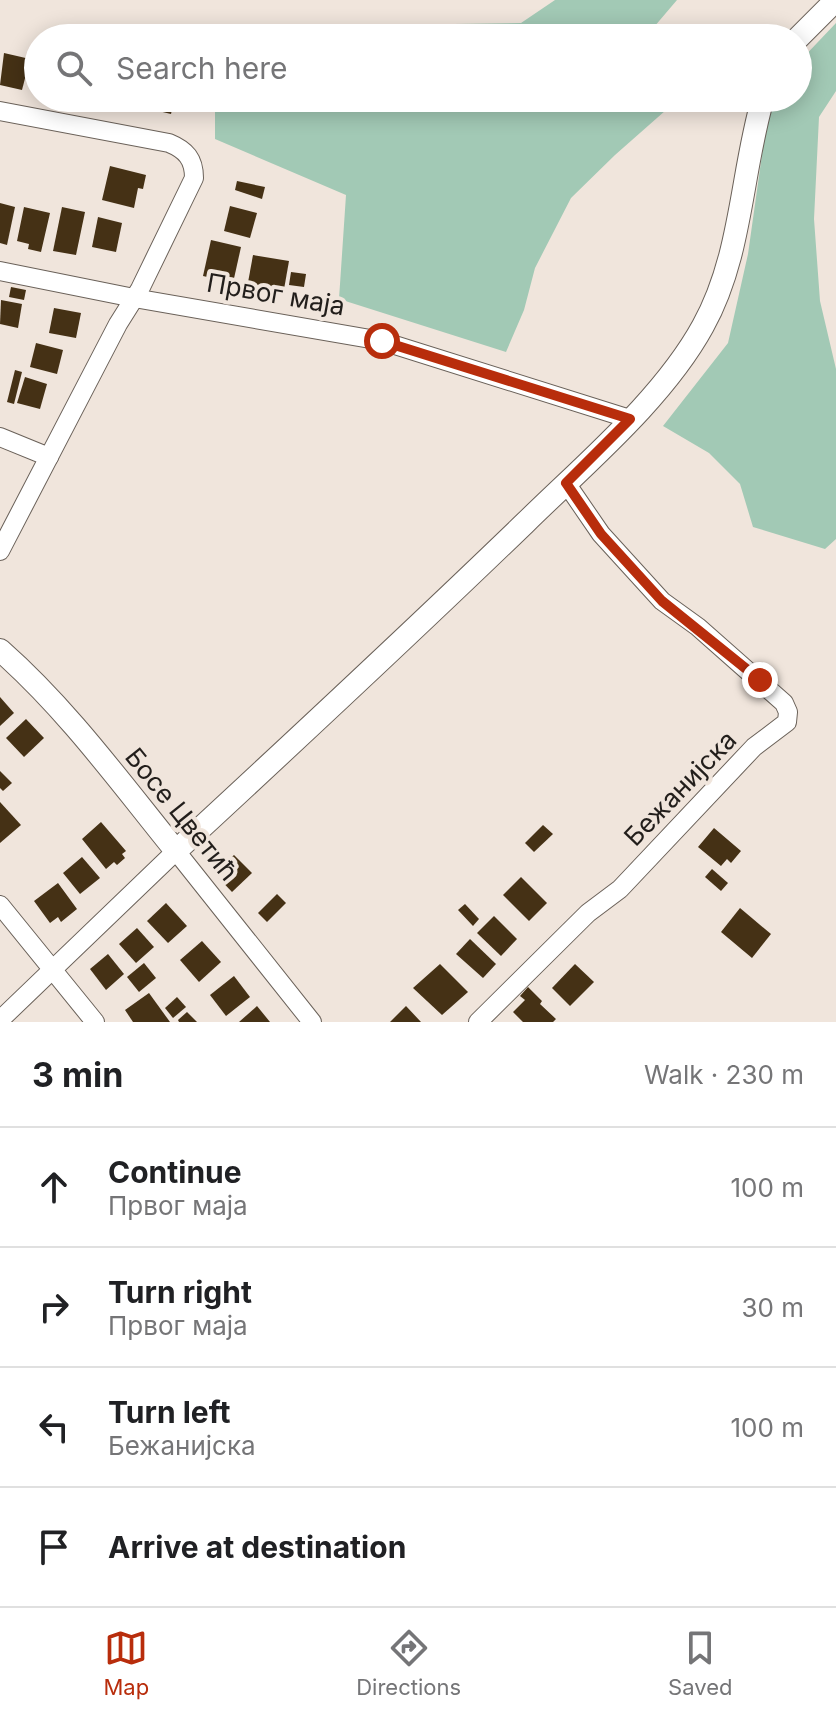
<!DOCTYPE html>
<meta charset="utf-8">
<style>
:root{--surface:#fff;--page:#f6f6f6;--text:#202124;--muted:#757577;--line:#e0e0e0;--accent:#b82d0c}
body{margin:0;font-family:Inter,sans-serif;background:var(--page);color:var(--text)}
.stop{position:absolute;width:24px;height:24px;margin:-18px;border:6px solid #b82d0c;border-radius:50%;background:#fff}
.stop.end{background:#b82d0c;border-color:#fff;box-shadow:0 2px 8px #0008}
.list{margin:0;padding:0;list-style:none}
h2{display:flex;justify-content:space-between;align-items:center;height:104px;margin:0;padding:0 32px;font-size:34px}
h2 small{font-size:26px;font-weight:400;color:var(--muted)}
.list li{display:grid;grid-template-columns:52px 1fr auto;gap:24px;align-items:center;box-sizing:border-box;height:120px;padding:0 32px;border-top:2px solid var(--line)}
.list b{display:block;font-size:30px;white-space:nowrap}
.list p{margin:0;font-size:26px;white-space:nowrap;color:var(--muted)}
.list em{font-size:26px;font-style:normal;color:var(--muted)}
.icon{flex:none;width:44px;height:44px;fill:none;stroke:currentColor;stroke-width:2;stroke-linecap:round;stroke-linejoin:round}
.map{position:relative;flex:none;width:836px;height:1022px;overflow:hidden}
.search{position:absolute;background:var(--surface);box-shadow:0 4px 20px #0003;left:24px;right:24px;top:24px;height:88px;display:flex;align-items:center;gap:20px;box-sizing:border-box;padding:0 28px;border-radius:44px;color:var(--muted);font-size:30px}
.sheet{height:584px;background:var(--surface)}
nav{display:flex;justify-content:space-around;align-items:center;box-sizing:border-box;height:112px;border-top:2px solid var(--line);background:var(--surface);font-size:22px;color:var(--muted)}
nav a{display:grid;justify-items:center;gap:4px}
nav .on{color:var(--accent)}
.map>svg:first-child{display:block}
.green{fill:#a2c9b5}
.building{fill:#453115}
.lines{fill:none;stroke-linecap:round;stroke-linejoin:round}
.minor-casing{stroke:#6a6159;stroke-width:20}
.tertiary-casing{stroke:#6a6159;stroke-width:24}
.minor{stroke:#fff;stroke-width:18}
.tertiary{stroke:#fff;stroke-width:22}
.route{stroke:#b82d0c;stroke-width:10}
.labels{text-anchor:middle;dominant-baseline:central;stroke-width:8;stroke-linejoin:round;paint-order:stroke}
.street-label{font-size:26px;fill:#221e1b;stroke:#f0e5dc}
</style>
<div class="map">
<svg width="836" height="1022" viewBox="0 0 836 1022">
<rect width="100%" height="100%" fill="#f0e5dc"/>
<!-- green -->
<g class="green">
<path d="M 555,0 L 677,0 L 654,27 L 660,38 L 337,38 L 454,24 L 521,23 Z"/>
<path d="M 836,23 L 836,91 L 819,117 L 814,219 L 820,301 L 836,369 L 836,539 L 825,549 L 753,527 L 740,484 L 709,453 L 663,426 L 728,343 L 748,254 L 768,112 L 775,98 L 798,98 L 798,63 Z"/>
<path d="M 215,98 L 676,98 L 674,103 L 615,155 L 571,198 L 535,268 L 524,310 L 506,352 L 339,299 L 346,195 L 215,139 Z"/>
</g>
<!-- building -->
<g class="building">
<path d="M 4,53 L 30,59 L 22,90 L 0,85 Z"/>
<path d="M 72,98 L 101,98 L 98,111 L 70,105 Z"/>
<path d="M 111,98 L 135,98 L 132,109 L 109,104 Z"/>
<path d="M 152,98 L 180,98 L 179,102 L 174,101 L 171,114 L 150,109 Z"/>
<path d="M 110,166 L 146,175 L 143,189 L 138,188 L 134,208 L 102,200 Z"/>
<path d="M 237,181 L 265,187 L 262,199 L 235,190 Z"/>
<path d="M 0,203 L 15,207 L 7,245 L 0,243 Z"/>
<path d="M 230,206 L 257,213 L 250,238 L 224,231 Z"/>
<path d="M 24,207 L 50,213 L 41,252 L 28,249 L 29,244 L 17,241 Z"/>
<path d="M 62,207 L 85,212 L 76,255 L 53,251 Z"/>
<path d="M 98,217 L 122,223 L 116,252 L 92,247 Z"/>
<path d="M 211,240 L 241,247 L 233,283 L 203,276 Z"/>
<path d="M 253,255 L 289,261 L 283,295 L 247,288 Z"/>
<path d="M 291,272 L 306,274 L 304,287 L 289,285 Z"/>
<path d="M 11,287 L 26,290 L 24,300 L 9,297 Z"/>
<path d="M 1,300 L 22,304 L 18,328 L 0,324 Z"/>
<path d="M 54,308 L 81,313 L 76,338 L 49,333 Z"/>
<path d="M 36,343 L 63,350 L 57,374 L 30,367 Z"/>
<path d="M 15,370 L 22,372 L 14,404 L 7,402 Z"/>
<path d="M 25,377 L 47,384 L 40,409 L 17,403 Z"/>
<path d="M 0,697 L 14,713 L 0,726 Z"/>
<path d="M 26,719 L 44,738 L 24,757 L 6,738 Z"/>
<path d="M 0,771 L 12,783 L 3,791 L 0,788 Z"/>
<path d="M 0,802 L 21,825 L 0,843 Z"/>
<path d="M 101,822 L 126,851 L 122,854 L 125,858 L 117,865 L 114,862 L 106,869 L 82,839 Z"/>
<path d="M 543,825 L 553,834 L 534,852 L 525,843 Z"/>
<path d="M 714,828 L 741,851 L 731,863 L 727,859 L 721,866 L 698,847 Z"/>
<path d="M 234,855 L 252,873 L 232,892 L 214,873 Z"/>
<path d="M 82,857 L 100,878 L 80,894 L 63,873 Z"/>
<path d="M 712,869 L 728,883 L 721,891 L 705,877 Z"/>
<path d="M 521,877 L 547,903 L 529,921 L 503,895 Z"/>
<path d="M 58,883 L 77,909 L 61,922 L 58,917 L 50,923 L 34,901 Z"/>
<path d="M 277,894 L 286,903 L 267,922 L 258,913 Z"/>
<path d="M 166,903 L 187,926 L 168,943 L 147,921 Z"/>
<path d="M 465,904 L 479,919 L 473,926 L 458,910 Z"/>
<path d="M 740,908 L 771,934 L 752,958 L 721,932 Z"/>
<path d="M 494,916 L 517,939 L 501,956 L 477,933 Z"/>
<path d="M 137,928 L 154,947 L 136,963 L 119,944 Z"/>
<path d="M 470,939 L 496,964 L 483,978 L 456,954 Z"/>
<path d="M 202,941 L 221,962 L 199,982 L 180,960 Z"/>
<path d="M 108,954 L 124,974 L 106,990 L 90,969 Z"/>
<path d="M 144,963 L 156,978 L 139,992 L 127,977 Z"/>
<path d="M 440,964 L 468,992 L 442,1015 L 413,988 Z"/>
<path d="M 575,964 L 594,982 L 570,1006 L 552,988 Z"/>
<path d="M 234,976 L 250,997 L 226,1016 L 210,995 Z"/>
<path d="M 528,987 L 542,1001 L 540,1004 L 556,1019 L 553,1022 L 523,1022 L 513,1012 L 525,1000 L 520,996 Z"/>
<path d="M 149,993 L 170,1022 L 133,1022 L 125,1010 Z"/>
<path d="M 177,997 L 186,1007 L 173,1018 L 165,1008 Z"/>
<path d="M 257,1006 L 270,1022 L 239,1022 Z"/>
<path d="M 406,1006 L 421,1022 L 390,1022 Z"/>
<path d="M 187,1012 L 197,1022 L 179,1022 L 178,1020 Z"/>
</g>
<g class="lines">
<defs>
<g id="minor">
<path d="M 0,111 L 169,143 C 186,150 194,159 194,178 L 140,289 L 118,324 L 0,551"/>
<path d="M 0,271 L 134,298 L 382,341 L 630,419"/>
<path d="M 0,437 L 49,457"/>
<path d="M 0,905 L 95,1022"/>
<path d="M 0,1020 L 176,851 L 312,1022"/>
<path d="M 478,1022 L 588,913 L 620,889 L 754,747 L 787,722 L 788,712 L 784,703 L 698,627 L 662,601 L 601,534 L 566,483"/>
</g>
<g id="tertiary">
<path d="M 798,38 L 836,0"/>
<path d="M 0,650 C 67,709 120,782 176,851 C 294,742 410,634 525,523 C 585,464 663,399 703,326 C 742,256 741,173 763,98"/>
</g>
</defs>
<!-- minor casing -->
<use href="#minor" class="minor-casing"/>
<!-- tertiary casing -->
<use href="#tertiary" class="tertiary-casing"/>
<!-- minor -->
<use href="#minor" class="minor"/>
<!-- tertiary -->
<use href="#tertiary" class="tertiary"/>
</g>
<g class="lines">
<!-- route -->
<path class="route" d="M 382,341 L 630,419 L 566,483 L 601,534 L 662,601 L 760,680"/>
</g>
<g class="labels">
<!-- street labels -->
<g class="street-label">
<text transform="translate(276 294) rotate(10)">Првог маја</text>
<text transform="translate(680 788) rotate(-46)">Бежанијска</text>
<text transform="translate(182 814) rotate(51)">Босе Цветић</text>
</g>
</g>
</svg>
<div class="stop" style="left:382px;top:341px"></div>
<div class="stop end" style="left:760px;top:680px"></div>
<div class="search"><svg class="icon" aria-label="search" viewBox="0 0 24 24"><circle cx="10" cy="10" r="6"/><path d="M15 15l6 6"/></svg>Search here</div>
</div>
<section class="sheet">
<h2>3 min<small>Walk · 230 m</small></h2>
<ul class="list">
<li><svg class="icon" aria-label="ahead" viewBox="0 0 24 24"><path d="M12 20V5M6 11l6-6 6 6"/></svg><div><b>Continue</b><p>Првог маја</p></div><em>100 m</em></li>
<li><svg class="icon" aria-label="right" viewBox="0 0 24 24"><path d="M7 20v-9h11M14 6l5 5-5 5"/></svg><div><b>Turn right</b><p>Првог маја</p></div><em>30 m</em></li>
<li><svg class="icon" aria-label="left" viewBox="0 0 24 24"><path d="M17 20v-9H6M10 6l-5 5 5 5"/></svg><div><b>Turn left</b><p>Бежанијска</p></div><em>100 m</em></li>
<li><svg class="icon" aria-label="arrive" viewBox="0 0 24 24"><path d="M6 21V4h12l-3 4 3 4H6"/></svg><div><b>Arrive at destination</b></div></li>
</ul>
</section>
<nav>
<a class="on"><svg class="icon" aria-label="map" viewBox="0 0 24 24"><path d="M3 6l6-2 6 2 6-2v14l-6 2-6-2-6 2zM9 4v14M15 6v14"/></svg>Map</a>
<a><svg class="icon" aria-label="directions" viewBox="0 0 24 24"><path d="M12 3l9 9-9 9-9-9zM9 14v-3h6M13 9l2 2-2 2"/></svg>Directions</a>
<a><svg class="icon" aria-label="saved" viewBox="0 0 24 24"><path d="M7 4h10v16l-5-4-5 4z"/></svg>Saved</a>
</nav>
